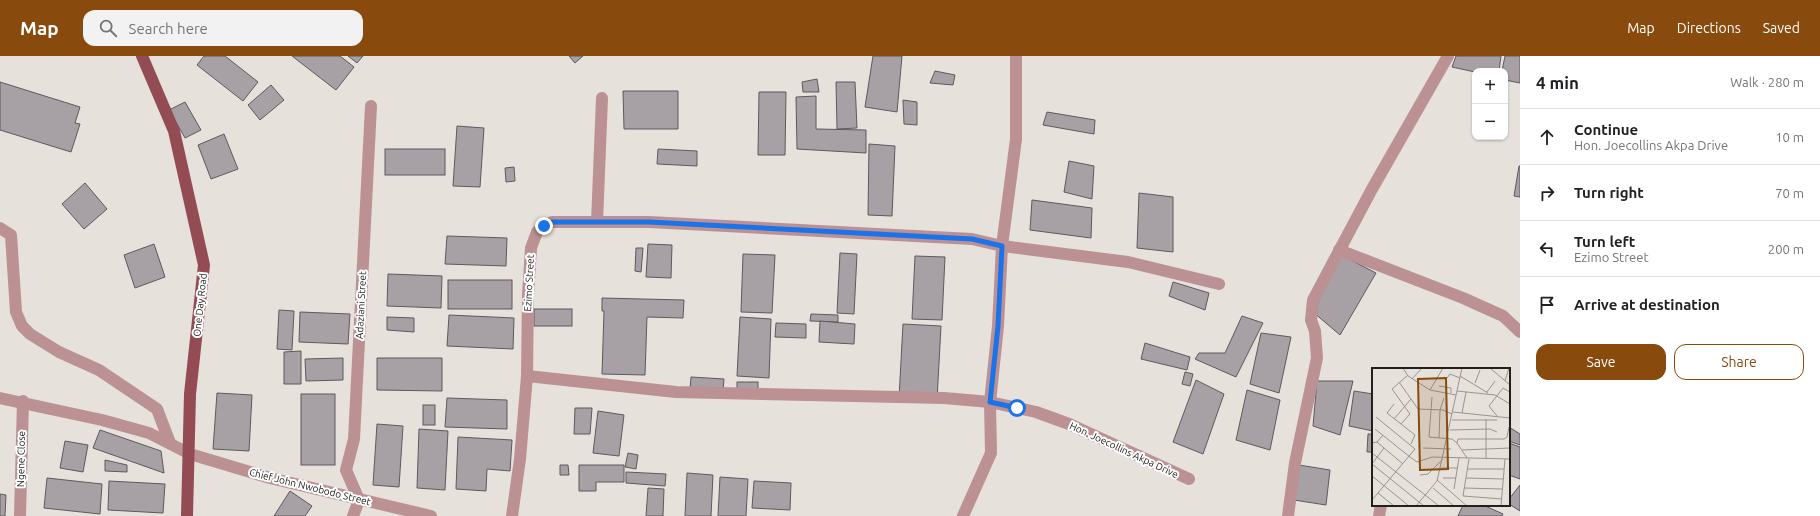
<!DOCTYPE html>
<meta charset="utf-8">
<style>
:root{--surface:#fff;--page:#f2f2f2;--text:#202124;--muted:#757577;--line:#e0e0e0;--accent:#894a0d}
body{margin:0;font-family:Ubuntu,sans-serif;background:var(--page);color:var(--text)}
.controls{position:absolute;right:12px;top:12px;display:grid;overflow:hidden;border-radius:8px;box-shadow:0 1px 3px #0004}
.controls button{width:36px;height:36px;display:grid;place-items:center;padding:0;border:0;border-bottom:1px solid var(--line);background:var(--surface);color:var(--text);font:20px sans-serif}
.stop{position:absolute;width:12px;height:12px;margin:-9px;border:3px solid #1a73e8;border-radius:50%;background:#fff}
.stop.end{background:#1a73e8;border-color:#fff;box-shadow:0 1px 4px #0008}
.list{margin:0;padding:0;list-style:none}
h2{display:flex;justify-content:space-between;align-items:center;height:52px;margin:0;padding:0 16px;font-size:17px}
h2 small{font-size:13px;font-weight:400;color:var(--muted)}
.list li{display:grid;grid-template-columns:26px 1fr auto;gap:12px;align-items:center;box-sizing:border-box;height:56px;padding:0 16px;border-top:1px solid var(--line)}
.list b{display:block;font-size:15px;white-space:nowrap}
.list p{margin:0;font-size:13px;white-space:nowrap;color:var(--muted)}
.list em{font-size:13px;font-style:normal;color:var(--muted)}
.actions{display:flex;gap:8px;padding:12px 16px}
.actions a{flex:1;padding:9px 0;border:1px solid var(--accent);border-radius:12px;text-align:center;font-size:14px;color:var(--accent)}
.actions .main{background:var(--accent);color:#fff}
.icon{flex:none;width:22px;height:22px;fill:none;stroke:currentColor;stroke-width:2;stroke-linecap:round;stroke-linejoin:round}
.map{position:relative;flex:none;width:1520px;height:460px;overflow:hidden}
header{display:flex;align-items:center;gap:24px;box-sizing:border-box;height:56px;padding:0 20px;background:var(--accent);color:#fff}
header strong{font-size:19px}
nav{display:flex;gap:22px;margin-inline-start:auto;font-size:14px}
.search{width:280px;height:36px;background:var(--page);display:flex;align-items:center;gap:10px;box-sizing:border-box;padding:0 14px;border-radius:12px;color:var(--muted);font-size:15px}
main{display:flex}
aside{flex:1;background:var(--surface)}
.map>svg:first-child{display:block}
.building{fill:#a7a1a6;stroke:#5e595d}
.lines{fill:none;stroke-linecap:round;stroke-linejoin:round}
.minor{stroke:#bb9194;stroke-width:12}
.major{stroke:#934b54;stroke-width:12}
.route{stroke:#1a73e8;stroke-width:5}
.labels{text-anchor:middle;dominant-baseline:central;stroke-width:4;stroke-linejoin:round;paint-order:stroke}
.street-label{font-size:10px;fill:#22201d;stroke:#fff}
.inset-road{fill:none;stroke:#98948f;stroke-width:1}
.view{fill:#894a0d;fill-opacity:0.15;stroke:#894a0d;stroke-width:2}
.inset-edge{fill:none;stroke:#22201d;stroke-width:2}
</style>
<header>
<strong>Map</strong>
<div class="search"><svg class="icon" aria-label="search" viewBox="0 0 24 24"><circle cx="10" cy="10" r="6"/><path d="M15 15l6 6"/></svg>Search here</div>
<nav><a>Map</a><a>Directions</a><a>Saved</a></nav>
</header>
<main>
<div class="map">
<svg width="1520" height="460" viewBox="0 0 1520 460">
<rect width="100%" height="100%" fill="#e6e1db"/>
<!-- building -->
<g class="building">
<path d="M 204,0 L 225,0 L 258,26 L 243,45 L 197,9 Z"/>
<path d="M 292,0 L 340,0 L 354,11 L 336,34 Z"/>
<path d="M 348,0 L 363,0 L 357,7 Z"/>
<path d="M 569,0 L 583,0 L 575,7 Z"/>
<path d="M 873,0 L 902,0 L 897,56 L 865,51 Z"/>
<path d="M 1456,0 L 1501,0 L 1499,15 L 1475,16 L 1452,11 Z"/>
<path d="M 1505,0 L 1520,0 L 1520,27 L 1505,24 L 1505,15 L 1502,15 Z"/>
<path d="M 935,15 L 955,19 L 953,29 L 930,27 Z"/>
<path d="M 817,23 L 819,36 L 803,36 L 802,26 Z"/>
<path d="M 0,26 L 80,51 L 75,67 L 80,68 L 71,96 L 0,74 Z"/>
<path d="M 836,26 L 855,26 L 857,72 L 837,73 Z"/>
<path d="M 271,29 L 284,44 L 260,64 L 248,49 Z"/>
<path d="M 623,35 L 678,35 L 678,73 L 624,73 Z"/>
<path d="M 759,36 L 786,36 L 785,99 L 758,99 Z"/>
<path d="M 816,40 L 816,73 L 866,74 L 866,97 L 797,93 L 796,41 Z"/>
<path d="M 903,44 L 917,46 L 917,69 L 904,68 Z"/>
<path d="M 185,46 L 201,74 L 185,82 L 169,54 Z"/>
<path d="M 1047,56 L 1095,64 L 1094,78 L 1043,69 Z"/>
<path d="M 457,70 L 484,72 L 480,131 L 453,130 Z"/>
<path d="M 224,78 L 238,113 L 211,123 L 198,89 Z"/>
<path d="M 869,88 L 895,90 L 892,160 L 868,159 Z"/>
<rect x="385" y="93" width="60" height="26"/>
<path d="M 658,93 L 697,95 L 697,110 L 657,108 Z"/>
<path d="M 1069,105 L 1094,110 L 1092,143 L 1064,136 Z"/>
<path d="M 1519,110 L 1520,110 L 1520,141 L 1514,140 Z"/>
<path d="M 514,111 L 515,125 L 506,126 L 505,112 Z"/>
<path d="M 85,127 L 107,153 L 84,173 L 62,148 Z"/>
<path d="M 1139,137 L 1173,141 L 1173,196 L 1137,192 Z"/>
<path d="M 1032,144 L 1092,152 L 1091,182 L 1030,174 Z"/>
<path d="M 447,180 L 507,182 L 506,210 L 445,208 Z"/>
<path d="M 154,188 L 165,221 L 135,232 L 124,199 Z"/>
<path d="M 648,188 L 672,189 L 671,222 L 646,221 Z"/>
<path d="M 636,192 L 643,192 L 641,216 L 635,215 Z"/>
<path d="M 840,197 L 857,198 L 854,258 L 837,257 Z"/>
<path d="M 743,198 L 775,199 L 772,257 L 741,256 Z"/>
<path d="M 1341,199 L 1376,217 L 1340,279 L 1313,256 Z"/>
<path d="M 915,200 L 945,201 L 942,264 L 912,263 Z"/>
<path d="M 388,218 L 442,220 L 441,252 L 387,250 Z"/>
<rect x="448" y="224" width="64" height="29"/>
<path d="M 1173,226 L 1209,237 L 1205,254 L 1169,240 Z"/>
<path d="M 602,242 L 684,244 L 683,262 L 647,261 L 645,319 L 602,318 L 604,255 L 602,255 Z"/>
<rect x="534" y="253" width="38" height="17"/>
<path d="M 279,254 L 294,255 L 292,294 L 277,293 Z"/>
<path d="M 300,256 L 350,258 L 348,288 L 299,286 Z"/>
<path d="M 811,258 L 838,259 L 838,266 L 810,265 Z"/>
<path d="M 449,259 L 514,262 L 513,293 L 447,290 Z"/>
<path d="M 1242,260 L 1263,267 L 1236,321 L 1195,303 L 1199,297 L 1225,297 Z"/>
<path d="M 387,261 L 414,262 L 414,276 L 387,274 Z"/>
<path d="M 740,261 L 771,263 L 769,322 L 737,320 Z"/>
<path d="M 820,265 L 855,268 L 854,288 L 819,286 Z"/>
<path d="M 776,267 L 806,268 L 806,282 L 775,281 Z"/>
<path d="M 903,268 L 941,270 L 937,344 L 899,342 Z"/>
<path d="M 1261,277 L 1291,281 L 1279,337 L 1250,328 Z"/>
<path d="M 1145,287 L 1190,301 L 1187,314 L 1141,303 Z"/>
<path d="M 301,295 L 301,328 L 284,328 L 284,296 Z"/>
<path d="M 343,302 L 343,324 L 306,325 L 305,303 Z"/>
<path d="M 377,302 L 442,302 L 442,335 L 377,334 Z"/>
<path d="M 1185,316 L 1193,318 L 1190,330 L 1182,328 Z"/>
<path d="M 691,321 L 724,323 L 723,335 L 690,333 Z"/>
<path d="M 1196,324 L 1224,338 L 1203,398 L 1173,386 Z"/>
<path d="M 1317,325 L 1353,325 L 1340,379 L 1313,370 Z"/>
<rect x="737" y="326" width="21" height="10"/>
<path d="M 1247,334 L 1280,344 L 1270,394 L 1236,384 Z"/>
<path d="M 1354,335 L 1373,338 L 1373,375 L 1349,370 Z"/>
<path d="M 217,337 L 252,339 L 249,395 L 213,393 Z"/>
<rect x="301" y="338" width="34" height="71"/>
<path d="M 447,342 L 507,344 L 507,373 L 445,371 Z"/>
<rect x="423" y="349" width="12" height="20"/>
<path d="M 575,352 L 592,352 L 590,378 L 574,378 Z"/>
<path d="M 598,355 L 624,359 L 619,400 L 593,397 Z"/>
<path d="M 377,368 L 403,370 L 399,431 L 373,429 Z"/>
<path d="M 1509,371 L 1520,378 L 1520,389 L 1509,385 Z"/>
<path d="M 419,373 L 448,375 L 445,434 L 417,432 Z"/>
<path d="M 100,374 L 161,395 L 164,417 L 93,392 Z"/>
<path d="M 1368,378 L 1373,378 L 1373,396 L 1367,396 Z"/>
<path d="M 458,381 L 512,384 L 510,415 L 487,413 L 486,435 L 456,433 Z"/>
<path d="M 65,385 L 88,389 L 83,416 L 60,412 Z"/>
<path d="M 1509,387 L 1520,391 L 1520,423 L 1509,419 Z"/>
<path d="M 628,397 L 638,399 L 636,413 L 625,411 Z"/>
<path d="M 105,404 L 127,409 L 127,416 L 105,415 Z"/>
<path d="M 560,409 L 568,409 L 569,419 L 560,419 Z"/>
<path d="M 579,409 L 624,409 L 624,426 L 596,426 L 596,435 L 579,435 Z"/>
<path d="M 1299,409 L 1330,414 L 1326,449 L 1294,444 Z"/>
<path d="M 626,416 L 666,418 L 665,430 L 626,427 Z"/>
<path d="M 687,417 L 713,419 L 711,460 L 685,460 Z"/>
<path d="M 720,421 L 748,423 L 746,460 L 718,460 Z"/>
<path d="M 47,422 L 102,428 L 100,458 L 44,452 Z"/>
<path d="M 109,425 L 165,428 L 163,457 L 108,454 Z"/>
<path d="M 754,425 L 791,427 L 790,454 L 752,452 Z"/>
<path d="M 1520,429 L 1520,455 L 1509,448 L 1509,443 Z"/>
<path d="M 648,432 L 664,433 L 663,460 L 646,460 Z"/>
<path d="M 290,435 L 312,450 L 305,460 L 274,460 Z"/>
<path d="M 0,438 L 6,439 L 5,460 L 0,460 Z"/>
<path d="M 1463,449 L 1483,449 L 1503,458 L 1502,460 L 1458,460 Z"/>
</g>
<g class="lines">
<!-- minor -->
<g class="minor">
<path d="M 597,166 L 602,42"/>
<path d="M 0,172 L 11,179 L 16,256 L 22,270 L 30,278 L 59,296 L 99,314 L 157,353 L 170,387"/>
<path d="M 1339,194 L 1463,242 L 1503,260 L 1520,276"/>
<path d="M 527,320 L 676,336 L 944,342 L 990,346 L 1036,356 L 1069,368 L 1189,423"/>
<path d="M 0,342 L 102,364 L 149,377 L 190,398 L 270,422 L 431,460"/>
<path d="M 20,460 L 23,345"/>
<path d="M 353,460 L 359,444 L 346,414 L 354,383 L 371,50"/>
<path d="M 512,460 L 520,403 L 527,320 L 528,239 L 531,192 L 537,176 L 544,170 L 552,166 L 649,166 L 972,183 L 1002,190 L 1128,206 L 1219,228"/>
<path d="M 963,460 L 991,397 L 990,346 L 998,270 L 1002,190 L 1016,83 L 1016,0"/>
<path d="M 1288,460 L 1295,407 L 1317,302 L 1315,275 L 1311,264 L 1313,244 L 1372,133 L 1448,0"/>
<path d="M 1379,460 L 1381,449"/>
</g>
<!-- major -->
<path class="major" d="M 142,0 L 174,75 L 204,209 L 190,338 L 187,460"/>
</g>
<g class="lines">
<!-- route -->
<path class="route" d="M 544,170 L 552,166 L 649,166 L 972,183 L 1002,190 L 998,270 L 990,346 L 1017,352"/>
</g>
<g class="labels">
<!-- street labels -->
<g class="street-label">
<text transform="translate(529 227) rotate(-87)">Ezimo Street</text>
<text transform="translate(200 249) rotate(-84)">One Day Road</text>
<text transform="translate(361 249) rotate(-87)">Adaziani Street</text>
<text transform="translate(1124 394) rotate(25)">Hon. Joecollins Akpa Drive</text>
<text transform="translate(21 403) rotate(-89)">Ngene Close</text>
<text transform="translate(310 431) rotate(14)">Chief John Nwobodo Street</text>
</g>
</g>
<!-- overview -->
<g transform="translate(1372 312)">
<rect width="138" height="138" fill="#e6e1db"/>
<path class="inset-road" d="M 31,0 L 36,8 L 58,22 L 84,27M 118,0 L 138,17M 88,8 L 116,25M 75,10 L 78,6 L 88,10M 40,11 L 50,0M 133,13 L 137,0M 27,14 L 46,41 L 71,42 L 80,46M 103,15 L 108,2M 67,18 L 79,20 L 79,25M 58,22 L 71,0M 85,23 L 123,27 L 138,36M 115,24 L 123,13M 60,29 L 57,69 L 80,71 L 85,75M 22,36 L 15,45 L 43,67 L 39,76M 81,44 L 138,50M 90,45 L 94,24M 125,48 L 117,38 L 131,20 L 138,24M 22,51 L 39,31M 80,52 L 125,52M 29,56 L 38,46 L 20,21 L 35,8M 3,61 L 38,89M 78,62 L 118,61 L 125,64M 67,70 L 68,42 L 72,30M 86,71 L 132,71M 86,71 L 85,75 L 95,90M 132,71 L 135,69 L 137,59M 5,74 L 31,96M 0,75 L 5,74 L 11,67M 51,80 L 79,81M 90,82 L 138,80M 0,85 L 67,138M 38,89 L 45,94 L 60,89 L 138,91M 114,90 L 114,51M 97,91 L 91,128 L 130,131M 0,96 L 52,138M 0,96 L 12,80M 69,100 L 85,100M 95,101 L 132,101M 48,107 L 56,106 L 71,91M 0,108 L 37,138M 71,110 L 84,110M 94,110 L 131,111M 65,112 L 95,138M 61,120 L 82,138M 92,120 L 130,121M 82,121 L 87,90M 6,125 L 22,138M 0,132 L 43,81 L 4,49M 44,138 L 65,113 L 90,0M 129,138 L 133,91"/>
<path class="view" d="M 74,10 L 76,101 L 48,102 L 46,11 Z"/>
<rect width="138" height="138" class="inset-edge"/>
</g>
</svg>
<div class="controls">
<button>+</button>
<button>−</button>
</div>
<div class="stop" style="left:1017px;top:352px"></div>
<div class="stop end" style="left:544px;top:170px"></div>
</div>
<aside>
<h2>4 min<small>Walk · 280 m</small></h2>
<ul class="list">
<li><svg class="icon" aria-label="ahead" viewBox="0 0 24 24"><path d="M12 20V5M6 11l6-6 6 6"/></svg><div><b>Continue</b><p>Hon. Joecollins Akpa Drive</p></div><em>10 m</em></li>
<li><svg class="icon" aria-label="right" viewBox="0 0 24 24"><path d="M7 20v-9h11M14 6l5 5-5 5"/></svg><div><b>Turn right</b></div><em>70 m</em></li>
<li><svg class="icon" aria-label="left" viewBox="0 0 24 24"><path d="M17 20v-9H6M10 6l-5 5 5 5"/></svg><div><b>Turn left</b><p>Ezimo Street</p></div><em>200 m</em></li>
<li><svg class="icon" aria-label="arrive" viewBox="0 0 24 24"><path d="M6 21V4h12l-3 4 3 4H6"/></svg><div><b>Arrive at destination</b></div></li>
</ul>
<div class="actions"><a class="main">Save</a><a>Share</a></div>
</aside>
</main>
